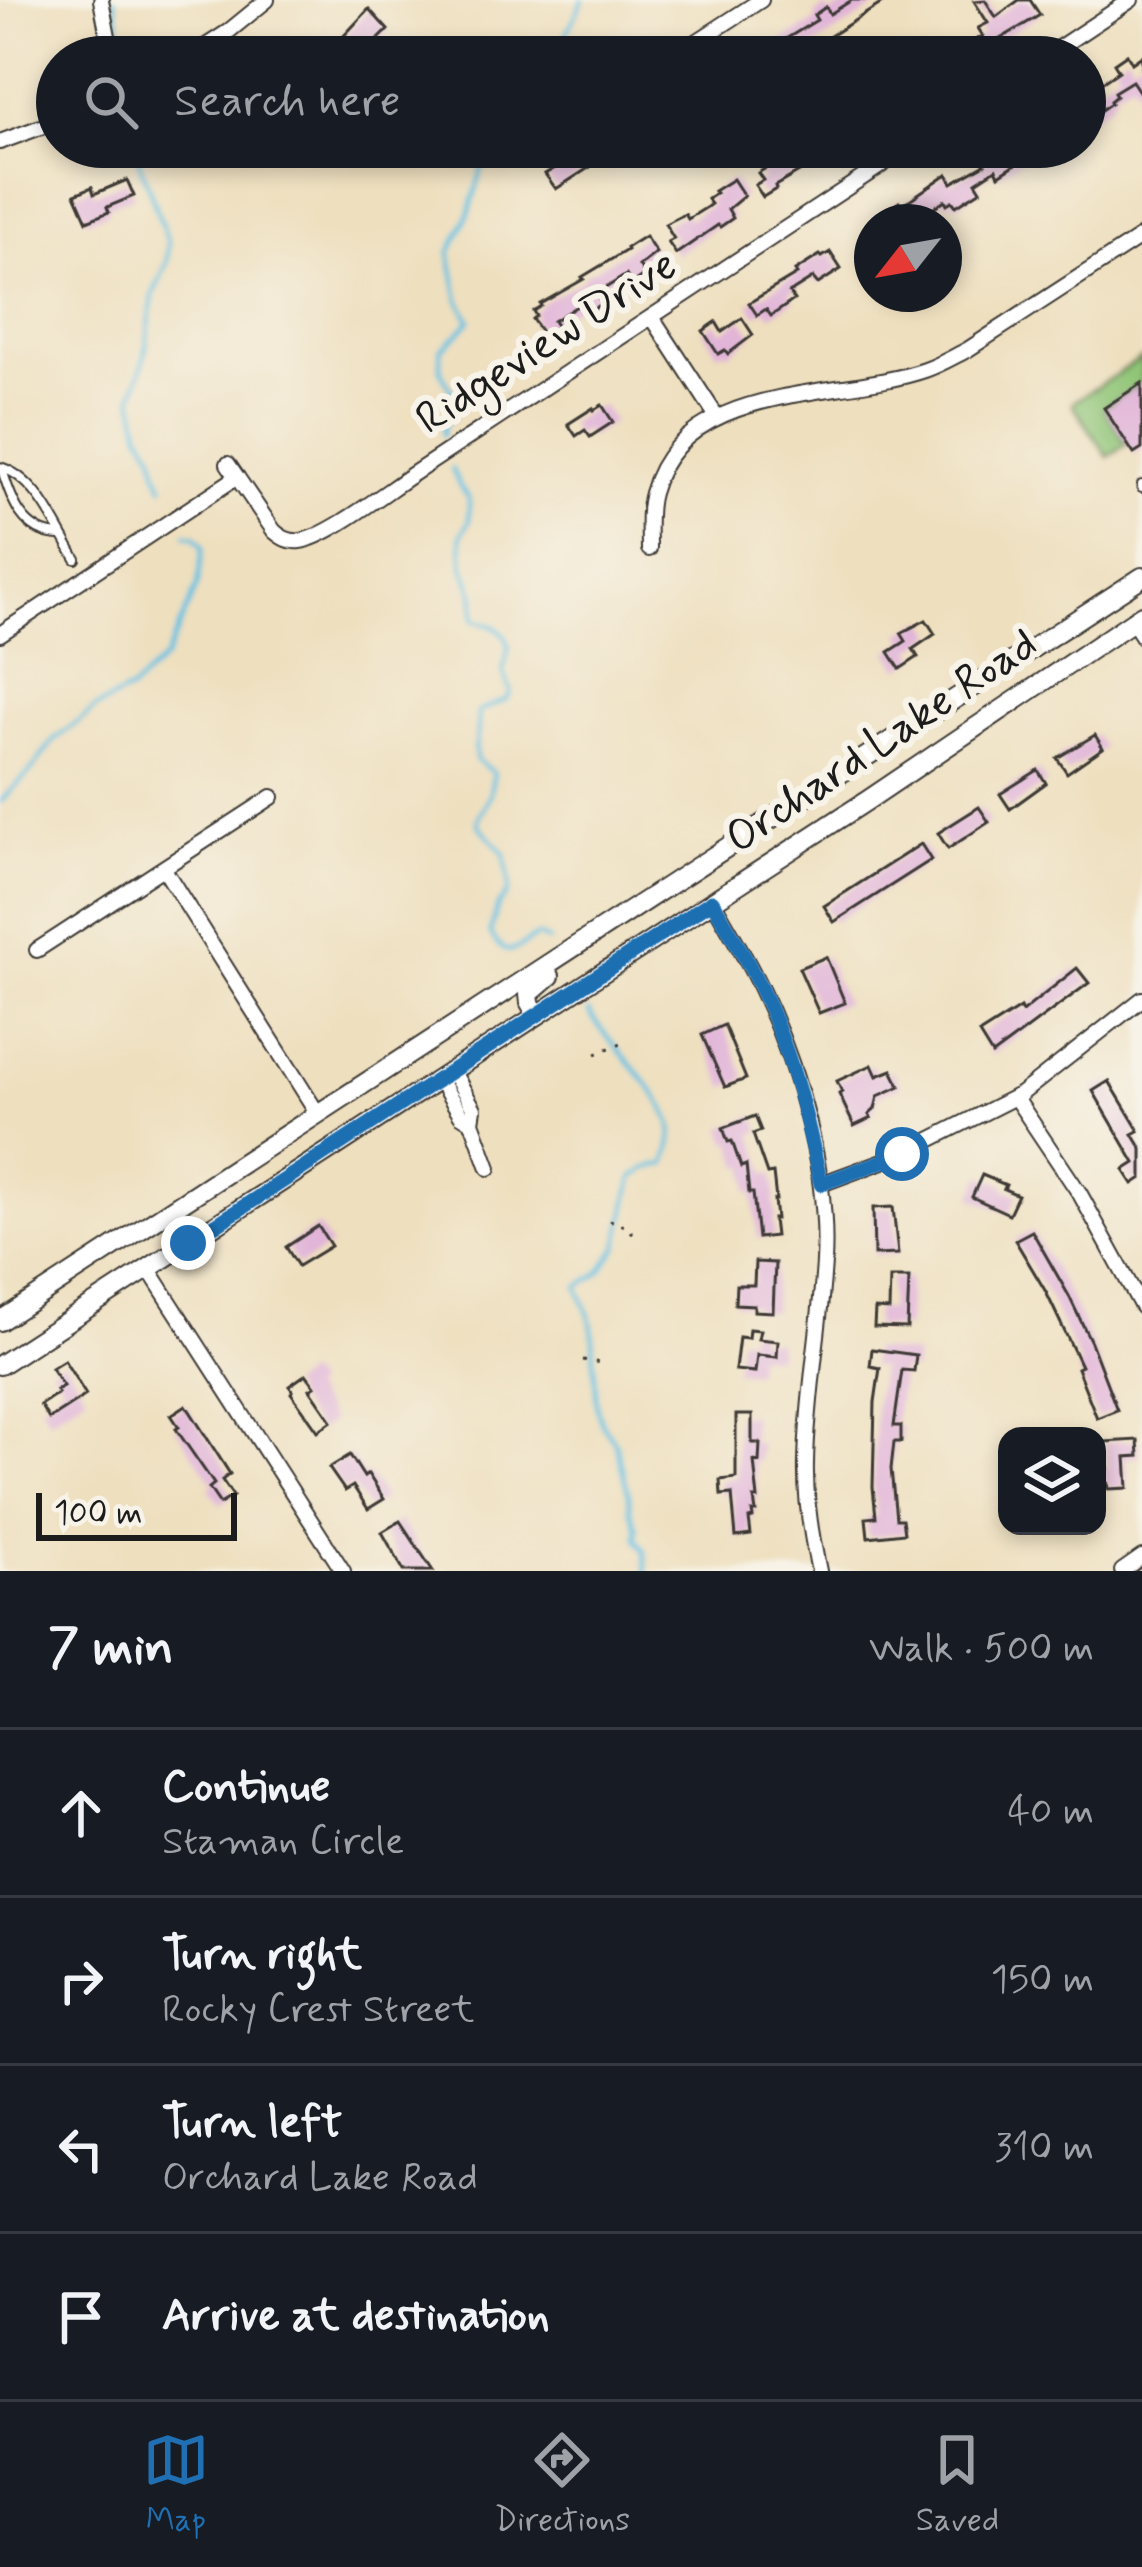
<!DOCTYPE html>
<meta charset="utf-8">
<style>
:root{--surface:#171b24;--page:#242831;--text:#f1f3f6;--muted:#9ea1a6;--line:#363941;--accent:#1f6fb2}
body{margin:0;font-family:Mynerve,sans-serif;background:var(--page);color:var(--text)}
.controls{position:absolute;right:36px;bottom:36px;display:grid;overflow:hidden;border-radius:24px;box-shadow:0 6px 18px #0003}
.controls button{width:108px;height:108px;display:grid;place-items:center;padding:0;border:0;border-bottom:3px solid var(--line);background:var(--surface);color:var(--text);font:60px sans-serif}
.compass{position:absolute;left:854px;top:204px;width:108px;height:108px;border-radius:50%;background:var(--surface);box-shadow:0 6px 18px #0003;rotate:239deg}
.scale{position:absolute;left:36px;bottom:30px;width:201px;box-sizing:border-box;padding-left:12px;border:6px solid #1c1c1c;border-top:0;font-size:33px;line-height:42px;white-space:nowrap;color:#1c1c1c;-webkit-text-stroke:9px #f7f3e8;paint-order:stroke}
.stop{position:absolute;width:36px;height:36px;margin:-27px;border:9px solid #1f6fb2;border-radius:50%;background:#fff}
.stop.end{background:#1f6fb2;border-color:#fff;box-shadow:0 3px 12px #0008}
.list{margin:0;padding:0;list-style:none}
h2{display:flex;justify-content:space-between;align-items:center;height:156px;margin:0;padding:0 48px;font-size:51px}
h2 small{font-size:39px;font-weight:400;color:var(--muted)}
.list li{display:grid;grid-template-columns:78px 1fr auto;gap:36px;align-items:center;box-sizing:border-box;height:168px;padding:0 48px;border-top:3px solid var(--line)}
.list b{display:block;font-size:45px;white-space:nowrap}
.list p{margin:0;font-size:39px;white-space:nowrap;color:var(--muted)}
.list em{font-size:39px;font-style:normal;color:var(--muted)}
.icon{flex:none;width:66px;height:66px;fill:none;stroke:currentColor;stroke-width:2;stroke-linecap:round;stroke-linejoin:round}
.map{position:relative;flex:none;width:1142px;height:1571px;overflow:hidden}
.search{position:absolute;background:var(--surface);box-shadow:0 6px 18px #0003;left:36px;right:36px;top:36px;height:132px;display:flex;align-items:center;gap:30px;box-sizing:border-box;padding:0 42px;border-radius:66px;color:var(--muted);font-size:45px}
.sheet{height:828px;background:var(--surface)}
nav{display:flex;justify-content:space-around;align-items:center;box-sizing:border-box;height:168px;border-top:3px solid var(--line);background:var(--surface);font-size:33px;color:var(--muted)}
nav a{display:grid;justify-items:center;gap:6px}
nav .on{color:var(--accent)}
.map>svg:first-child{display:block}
.green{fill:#90c577;stroke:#56704a;stroke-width:3}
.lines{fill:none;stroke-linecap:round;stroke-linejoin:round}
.stream{stroke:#63c1e2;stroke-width:4.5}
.building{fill:#e1b4d8}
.service-casing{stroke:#3c3934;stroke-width:12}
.minor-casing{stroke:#3c3934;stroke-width:18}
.secondary-casing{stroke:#3c3934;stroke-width:22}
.path{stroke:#3c3934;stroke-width:3;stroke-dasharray:3 9;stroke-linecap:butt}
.service{stroke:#fff;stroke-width:8}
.minor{stroke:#fff;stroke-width:14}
.secondary{stroke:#fff;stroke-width:18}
.route{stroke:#1f6fb2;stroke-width:15}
.labels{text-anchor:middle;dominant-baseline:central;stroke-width:12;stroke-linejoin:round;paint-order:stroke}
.street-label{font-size:45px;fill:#1c1c1c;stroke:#f7f3e8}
</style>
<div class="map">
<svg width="1142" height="1571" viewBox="0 0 1142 1571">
<rect width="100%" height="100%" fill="#f7f3e8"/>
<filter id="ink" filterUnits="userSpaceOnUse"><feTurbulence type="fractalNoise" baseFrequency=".00833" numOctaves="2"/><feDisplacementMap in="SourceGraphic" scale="24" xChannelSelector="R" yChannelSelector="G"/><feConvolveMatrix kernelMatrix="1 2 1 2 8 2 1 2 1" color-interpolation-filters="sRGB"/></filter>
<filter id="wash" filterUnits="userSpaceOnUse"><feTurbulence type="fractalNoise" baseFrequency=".004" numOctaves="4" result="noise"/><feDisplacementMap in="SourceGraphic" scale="48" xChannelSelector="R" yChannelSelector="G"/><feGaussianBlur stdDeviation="2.7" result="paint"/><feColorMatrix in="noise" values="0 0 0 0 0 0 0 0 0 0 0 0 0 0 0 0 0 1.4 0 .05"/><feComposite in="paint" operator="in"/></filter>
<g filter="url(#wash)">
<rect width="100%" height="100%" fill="#eedfbe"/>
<!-- green -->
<path class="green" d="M 1142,358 L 1142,383 L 1104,408 L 1127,444 L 1108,457 L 1072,403 Z"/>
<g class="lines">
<!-- stream -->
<g class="stream">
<path d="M 114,0 L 126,57"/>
<path d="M 555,57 L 583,0"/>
<path d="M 134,147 L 168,242 L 167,263 L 153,295 L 145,356 L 133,397 L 141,433 L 154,454 L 157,472 L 163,486"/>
<path d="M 443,435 L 444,425 L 454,416 L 458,403 L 441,372 L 440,350 L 459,333 L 470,320 L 459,300 L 450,253 L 470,211 L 488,147"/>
<path d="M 452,469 L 460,487 L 469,498 L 469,522 L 461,536 L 464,567 L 475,597 L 474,620 C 491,626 505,626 509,647 L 503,671 L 511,693 L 505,700 L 478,712 C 481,731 472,747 477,761 L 494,773 L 489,797 L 478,819 L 478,824 L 505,854 L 509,883 L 508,893 L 498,905 L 490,932 C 505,963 517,948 537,936 L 548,941"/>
<path d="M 0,802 L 31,771 L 54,740 L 96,708 L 131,690 L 165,658 L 198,585 L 203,547 L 194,536 L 186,535"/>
<path d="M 589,1012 C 608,1044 666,1094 672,1127 C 674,1139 670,1152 666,1164 L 648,1168 L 633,1178 L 618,1246 L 600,1272 L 578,1287 L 592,1324 L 597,1409 L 602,1424 L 616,1444 L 629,1495 L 630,1509 L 637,1528 L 636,1538 L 645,1551 L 646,1571"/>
</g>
</g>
<g id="blocks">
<!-- building -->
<g class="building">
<path d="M 852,0 L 887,0 L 797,57 L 756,57 L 817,20 L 814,15 L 826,7 L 830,14 Z"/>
<path d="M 985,0 L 996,17 L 1019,0 L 1030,0 L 1040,15 L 995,42 L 996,44 L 983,53 L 975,40 L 983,36 L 978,28 L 988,23 L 974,1 Z"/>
<path d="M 369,9 L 388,30 L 369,49 L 371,51 L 364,57 L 357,52 L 351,57 L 324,57 Z"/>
<path d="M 1127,54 L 1132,63 L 1142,56 L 1142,96 L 1132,81 L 1114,92 L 1116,96 L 1110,101 L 1111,103 L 1091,117 L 1085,109 L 1085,94 L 1119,71 L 1114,63 Z"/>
<path d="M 800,147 L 812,147 L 820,160 L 775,186 L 776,189 L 763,197 L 755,185 L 763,180 L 758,173 Z"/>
<path d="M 984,147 L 993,147 L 996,152 L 1003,147 L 1018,147 L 1025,158 L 999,175 L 996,169 L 976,182 L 981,190 L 956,206 L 952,201 L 947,204 L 945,200 L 912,222 L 893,222 L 886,211 L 899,202 L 901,204 L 911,199 L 947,174 L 952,183 L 985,164 L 977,152 Z"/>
<path d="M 581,153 L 590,167 L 556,189 L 545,174 Z"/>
<path d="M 733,179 L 744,196 L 728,209 L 733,218 L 720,227 L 718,225 L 676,254 L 668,242 L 674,239 L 665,224 L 685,214 L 688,219 L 707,207 L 711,204 L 707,199 L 716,193 L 714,191 Z"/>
<path d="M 127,180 L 134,196 L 107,207 L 109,212 L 87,221 L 75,194 L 92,187 L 94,194 Z"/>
<path d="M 645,236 L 656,253 L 639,266 L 645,275 L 632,284 L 626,275 L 596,294 L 602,304 L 588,312 L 582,303 L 553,321 L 559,330 L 546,339 L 532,319 L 536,316 L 533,311 L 541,306 L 540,304 L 584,279 L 582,277 L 627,250 L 626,248 Z"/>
<path d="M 830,252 L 841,269 L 818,284 L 813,278 L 789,293 L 794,300 L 771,316 L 766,309 L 757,315 L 749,303 L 797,274 L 795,271 L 820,255 L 822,257 Z"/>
<path d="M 742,318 L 753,335 L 728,354 L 725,350 L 718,354 L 703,331 L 716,322 L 722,332 Z"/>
<path d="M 1142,383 L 1142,449 L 1134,454 L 1104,408 Z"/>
<path d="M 602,405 L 613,422 L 590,437 L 585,430 L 576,436 L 568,424 L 593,408 L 594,410 Z"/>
<path d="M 926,620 L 935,634 L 913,649 L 918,657 L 900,669 L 889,652 L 906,641 L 901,633 Z"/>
<path d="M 1095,735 L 1103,748 L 1067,773 L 1057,758 Z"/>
<path d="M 1038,770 L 1046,783 L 1010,809 L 1000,794 Z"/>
<path d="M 979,807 L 989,822 L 948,849 L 938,833 Z"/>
<path d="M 921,844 L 931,860 L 834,922 L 824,906 Z"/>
<path d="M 826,957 L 845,1003 L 819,1013 L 799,968 Z"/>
<path d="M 1077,968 L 1089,983 L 992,1055 L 979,1034 L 1020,1008 L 1022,1012 Z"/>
<path d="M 724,1025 L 746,1079 L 725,1087 L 702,1035 Z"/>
<path d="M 872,1065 L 877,1076 L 892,1070 L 900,1086 L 878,1096 L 875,1109 L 869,1115 L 871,1118 L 854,1126 L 839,1094 L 842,1092 L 837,1081 Z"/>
<path d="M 1109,1081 L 1139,1131 L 1133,1134 L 1142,1149 L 1142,1178 L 1133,1184 L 1124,1170 L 1135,1163 L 1093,1091 Z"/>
<path d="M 755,1116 L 761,1131 L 753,1134 L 767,1174 L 773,1173 L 776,1200 L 774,1200 L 776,1219 L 773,1219 L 775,1236 L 758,1238 L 753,1193 L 749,1193 L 746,1165 L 741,1167 L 732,1141 L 728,1142 L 723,1128 Z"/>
<path d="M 982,1175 L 1006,1185 L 1004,1189 L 1018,1195 L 1009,1214 L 972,1197 Z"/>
<path d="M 893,1207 L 898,1254 L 874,1255 L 873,1208 Z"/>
<path d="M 318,1226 L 331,1246 L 298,1266 L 286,1247 Z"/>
<path d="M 1032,1231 L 1069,1296 L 1091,1342 L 1117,1410 L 1097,1418 L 1077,1368 L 1081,1366 L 1046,1292 L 1015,1240 Z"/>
<path d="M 755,1262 L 775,1263 L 773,1312 L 754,1311 L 754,1305 L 735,1304 L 736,1285 L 754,1285 Z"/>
<path d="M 890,1278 L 909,1278 L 907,1328 L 874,1327 L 875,1309 L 889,1310 Z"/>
<path d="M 749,1329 L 760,1330 L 758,1339 L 778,1341 L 777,1357 L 757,1355 L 755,1372 L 735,1370 L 739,1337 L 748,1338 Z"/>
<path d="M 872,1349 L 916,1355 L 914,1371 L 902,1370 L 894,1426 L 901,1426 L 901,1442 L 894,1442 L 891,1469 L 896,1519 L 902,1519 L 904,1533 L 868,1537 L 866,1518 L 876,1517 L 873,1487 L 875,1402 L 880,1368 L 870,1366 Z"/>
<path d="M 64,1360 L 86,1395 L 49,1419 L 40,1405 L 58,1393 L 56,1390 L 63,1386 L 51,1368 Z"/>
<path d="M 306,1374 L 315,1386 L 310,1389 L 332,1421 L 318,1431 L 291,1393 L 293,1391 L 289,1386 Z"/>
<path d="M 186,1405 L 230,1474 L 222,1480 L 233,1496 L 220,1504 L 209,1488 L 214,1484 L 176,1429 L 179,1427 L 171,1415 Z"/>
<path d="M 736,1415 L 752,1415 L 752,1443 L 760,1443 L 759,1462 L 754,1461 L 758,1499 L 754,1499 L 756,1512 L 752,1512 L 753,1518 L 749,1519 L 751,1535 L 736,1537 L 732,1494 L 721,1495 L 720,1480 L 736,1478 Z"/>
<path d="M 1138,1440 L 1139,1456 L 1126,1457 L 1128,1488 L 1109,1489 L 1108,1483 L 1097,1484 L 1097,1469 L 1108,1469 L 1105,1442 Z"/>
<path d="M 350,1455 L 364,1477 L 368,1474 L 384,1499 L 368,1509 L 353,1486 L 345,1491 L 329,1468 Z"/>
<path d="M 400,1521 L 433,1571 L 404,1571 L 382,1532 Z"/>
</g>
</g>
</g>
<g filter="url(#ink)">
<use href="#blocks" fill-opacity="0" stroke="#3c3934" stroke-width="3"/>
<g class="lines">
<defs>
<g id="service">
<path d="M 0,467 C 38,478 57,529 76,559"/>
<path d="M 2,469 C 11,500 23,534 60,535"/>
<path d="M 1142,485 L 1142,488"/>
<path d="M 1131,624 L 1142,641"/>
</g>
<g id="minor">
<path d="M 101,0 L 112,57"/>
<path d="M 189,57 L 229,31 L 267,0"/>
<path d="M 673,57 L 761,0"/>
<path d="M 1045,57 L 1131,0"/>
<path d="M 0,142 L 57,121"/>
<path d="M 652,317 L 717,417"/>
<path d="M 228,464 L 274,531 C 282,538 289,542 300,541 C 326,538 383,494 407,478 L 909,147"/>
<path d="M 649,549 C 649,531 647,510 652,493 C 683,380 838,400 925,370 C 940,365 953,357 967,350 L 1142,236"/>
<path d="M 0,634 L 237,477"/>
<path d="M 164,869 L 318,1114"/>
<path d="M 713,901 C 729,930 747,959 761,989 C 799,1069 829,1173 824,1262 C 820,1329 807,1396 806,1463 C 805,1499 811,1535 819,1571"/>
<path d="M 37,950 L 272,797"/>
<path d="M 452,1070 L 474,1109 L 472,1122 L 489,1168"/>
<path d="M 439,1079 L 461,1115 L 472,1122"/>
<path d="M 1015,1097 L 1080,1194 L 1142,1307"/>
<path d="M 821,1184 L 902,1154 L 1021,1094 L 1142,999"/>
<path d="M 148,1268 L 343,1571"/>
<path d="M 1122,1571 L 1142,1557"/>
</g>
<g id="secondary">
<path d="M 537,1015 L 530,1003 L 529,994 L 550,976"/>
<path d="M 0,1321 L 1142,577"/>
<path d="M 0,1365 L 868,800 L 1142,615"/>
</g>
</defs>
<!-- service casing -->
<use href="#service" class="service-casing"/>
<!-- minor casing -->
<use href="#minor" class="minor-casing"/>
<!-- secondary casing -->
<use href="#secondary" class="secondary-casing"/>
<!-- path -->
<g class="path">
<path d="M 596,1054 L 628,1040"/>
<path d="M 610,1220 L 625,1226 L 634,1234"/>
<path d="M 583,1360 L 600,1363"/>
</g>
<!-- service -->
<use href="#service" class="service"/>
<!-- minor -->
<use href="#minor" class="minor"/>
<!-- secondary -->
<use href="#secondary" class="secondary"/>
</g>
</g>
<g class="lines" filter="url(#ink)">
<!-- route -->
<path class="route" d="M 188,1243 L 712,901 C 738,944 764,989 781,1037 C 799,1084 810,1134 821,1184 L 902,1154"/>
</g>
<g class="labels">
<!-- street labels -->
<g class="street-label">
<text transform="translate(547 343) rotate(-33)">Ridgeview Drive</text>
<text transform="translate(882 742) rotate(-34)">Orchard Lake Road</text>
</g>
</g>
</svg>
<div class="controls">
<button><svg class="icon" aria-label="layers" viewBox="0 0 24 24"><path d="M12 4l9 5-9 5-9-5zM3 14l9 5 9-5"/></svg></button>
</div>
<svg class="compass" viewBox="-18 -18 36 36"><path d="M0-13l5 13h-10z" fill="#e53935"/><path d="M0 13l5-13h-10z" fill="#9ea1a6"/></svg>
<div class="scale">100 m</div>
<div class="stop" style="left:902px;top:1154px"></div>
<div class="stop end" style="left:188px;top:1243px"></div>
<div class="search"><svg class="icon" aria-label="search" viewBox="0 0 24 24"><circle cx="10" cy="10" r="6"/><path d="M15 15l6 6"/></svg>Search here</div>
</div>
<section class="sheet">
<h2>7 min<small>Walk · 500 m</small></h2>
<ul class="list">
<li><svg class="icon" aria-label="ahead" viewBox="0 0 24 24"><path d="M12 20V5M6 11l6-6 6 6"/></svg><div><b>Continue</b><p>Staman Circle</p></div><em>40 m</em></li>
<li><svg class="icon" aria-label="right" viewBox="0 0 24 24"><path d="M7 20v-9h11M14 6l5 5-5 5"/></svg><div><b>Turn right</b><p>Rocky Crest Street</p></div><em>150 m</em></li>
<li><svg class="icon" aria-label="left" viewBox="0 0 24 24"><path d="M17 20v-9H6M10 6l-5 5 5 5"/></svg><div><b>Turn left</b><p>Orchard Lake Road</p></div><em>310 m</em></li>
<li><svg class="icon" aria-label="arrive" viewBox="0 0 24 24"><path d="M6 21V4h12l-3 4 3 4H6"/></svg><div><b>Arrive at destination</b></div></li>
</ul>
</section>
<nav>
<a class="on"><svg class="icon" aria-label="map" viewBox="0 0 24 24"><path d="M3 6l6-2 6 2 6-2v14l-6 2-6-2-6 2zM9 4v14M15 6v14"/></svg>Map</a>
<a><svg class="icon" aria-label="directions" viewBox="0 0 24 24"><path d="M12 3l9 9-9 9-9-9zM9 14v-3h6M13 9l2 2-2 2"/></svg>Directions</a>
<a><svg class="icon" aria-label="saved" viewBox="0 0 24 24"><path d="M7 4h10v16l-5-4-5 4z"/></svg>Saved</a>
</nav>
